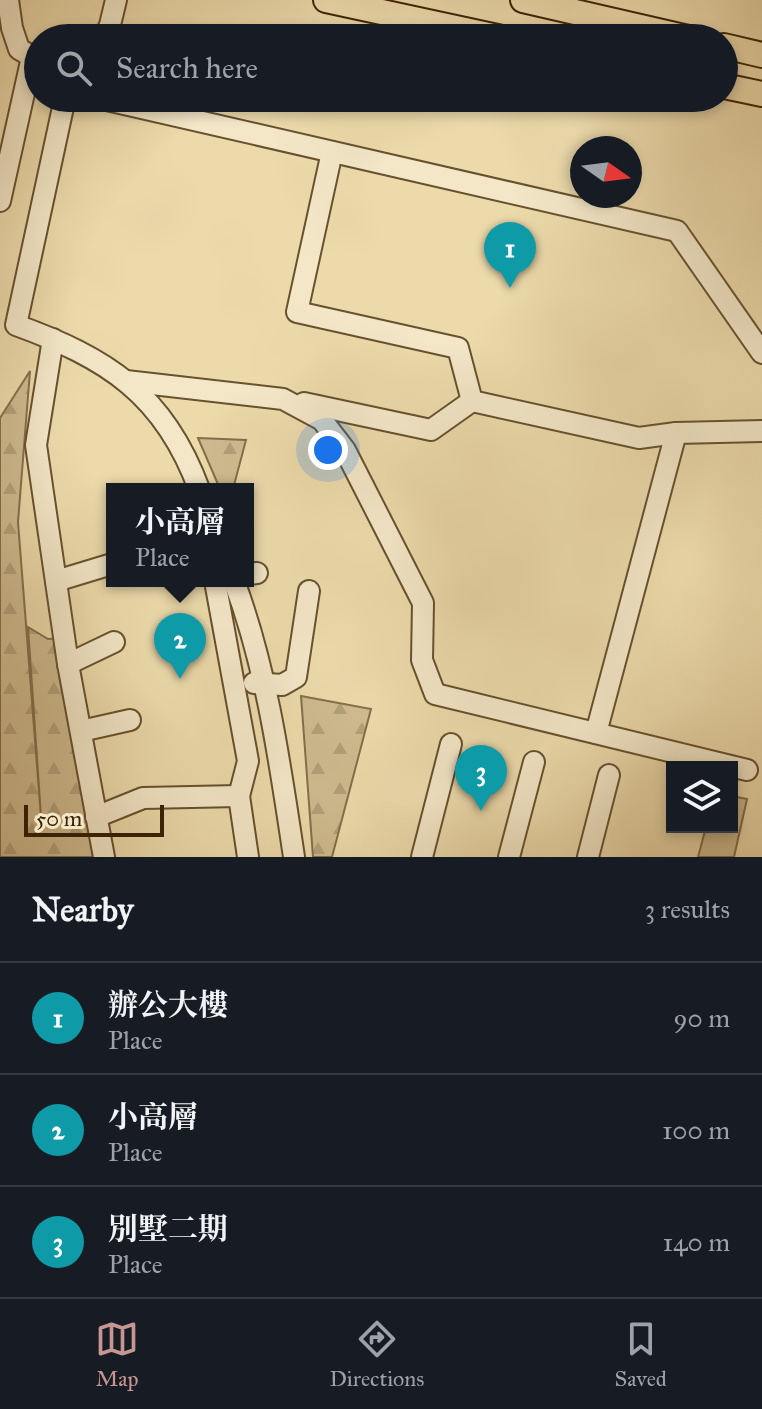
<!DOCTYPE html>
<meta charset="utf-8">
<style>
:root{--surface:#171b24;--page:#20242c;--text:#f1f3f6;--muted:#9ea1a6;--line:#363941;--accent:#c59692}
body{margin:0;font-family:"IM FELL Great Primer","Noto Serif SC",serif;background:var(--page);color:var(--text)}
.controls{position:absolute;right:24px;bottom:24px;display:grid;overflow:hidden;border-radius:0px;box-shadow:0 4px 12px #0003}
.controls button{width:72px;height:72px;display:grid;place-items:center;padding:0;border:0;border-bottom:2px solid var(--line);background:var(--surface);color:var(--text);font:40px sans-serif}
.compass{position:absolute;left:570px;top:136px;width:72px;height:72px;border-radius:50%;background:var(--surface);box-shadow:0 4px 12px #0003;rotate:104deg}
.scale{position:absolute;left:24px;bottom:20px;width:140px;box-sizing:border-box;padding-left:8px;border:4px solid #3b2304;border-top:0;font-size:22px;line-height:28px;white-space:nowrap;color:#3b2304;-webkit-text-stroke:6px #f3e7c8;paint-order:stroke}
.you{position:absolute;left:328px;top:450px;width:28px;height:28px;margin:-20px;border:6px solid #fff;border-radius:50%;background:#1a73e8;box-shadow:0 0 0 12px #1a73e833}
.badge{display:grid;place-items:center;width:52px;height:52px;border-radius:50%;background:var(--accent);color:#fff;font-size:26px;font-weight:700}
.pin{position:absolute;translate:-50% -66px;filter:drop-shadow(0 2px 4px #0008)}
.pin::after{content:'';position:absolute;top:42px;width:28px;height:24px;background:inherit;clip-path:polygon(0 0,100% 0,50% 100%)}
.popup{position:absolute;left:106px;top:483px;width:148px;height:104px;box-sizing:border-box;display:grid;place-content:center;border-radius:0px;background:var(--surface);filter:drop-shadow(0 2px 6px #0005);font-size:26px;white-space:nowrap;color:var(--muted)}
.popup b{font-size:30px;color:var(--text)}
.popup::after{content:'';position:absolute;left:50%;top:100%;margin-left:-16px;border:16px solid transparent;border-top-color:var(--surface)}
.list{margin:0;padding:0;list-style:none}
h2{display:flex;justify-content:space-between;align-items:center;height:104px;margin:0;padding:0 32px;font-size:34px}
h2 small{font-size:26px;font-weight:400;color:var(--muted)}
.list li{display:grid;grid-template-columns:52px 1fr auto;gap:24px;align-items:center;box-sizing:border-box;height:112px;padding:0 32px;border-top:2px solid var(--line)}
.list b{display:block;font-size:30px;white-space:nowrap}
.list p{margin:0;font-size:26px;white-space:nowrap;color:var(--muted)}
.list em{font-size:26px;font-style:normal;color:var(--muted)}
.icon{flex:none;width:44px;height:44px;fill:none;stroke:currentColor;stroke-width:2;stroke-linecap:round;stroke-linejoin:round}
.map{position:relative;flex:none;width:762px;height:857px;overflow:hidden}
.search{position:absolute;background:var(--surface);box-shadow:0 4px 12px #0003;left:24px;right:24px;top:24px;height:88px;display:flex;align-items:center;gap:20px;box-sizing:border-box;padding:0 28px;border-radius:44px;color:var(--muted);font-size:30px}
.sheet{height:440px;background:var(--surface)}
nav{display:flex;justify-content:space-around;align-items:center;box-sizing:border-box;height:112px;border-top:2px solid var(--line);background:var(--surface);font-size:22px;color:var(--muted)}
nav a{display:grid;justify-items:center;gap:4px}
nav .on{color:var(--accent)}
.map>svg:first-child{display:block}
.green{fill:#cebb8f;stroke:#846f4a;stroke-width:2}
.forest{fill:url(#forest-firs);stroke:#846f4a;stroke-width:2}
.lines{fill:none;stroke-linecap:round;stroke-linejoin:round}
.minor-casing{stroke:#67512e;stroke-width:24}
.major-casing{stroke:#3b2304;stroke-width:28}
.minor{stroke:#f3e7c8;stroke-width:20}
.major{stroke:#ecdaab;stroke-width:24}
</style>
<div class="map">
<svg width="762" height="857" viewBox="0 0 762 857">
<defs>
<pattern id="forest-firs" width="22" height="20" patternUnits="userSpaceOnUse" patternTransform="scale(2)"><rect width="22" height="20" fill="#cebb8f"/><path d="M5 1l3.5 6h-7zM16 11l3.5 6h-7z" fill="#b2a07a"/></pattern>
</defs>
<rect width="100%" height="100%" fill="#ecdaab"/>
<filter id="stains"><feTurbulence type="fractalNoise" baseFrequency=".0025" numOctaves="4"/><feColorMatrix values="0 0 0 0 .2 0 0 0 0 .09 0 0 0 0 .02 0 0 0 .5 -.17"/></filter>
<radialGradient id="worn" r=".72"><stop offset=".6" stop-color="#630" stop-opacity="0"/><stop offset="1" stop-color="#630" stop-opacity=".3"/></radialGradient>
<!-- green -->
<path class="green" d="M 732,796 L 747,799 L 734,857 L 698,857 L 706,827 L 732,827 Z"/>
<!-- forest -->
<g class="forest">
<path d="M 30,371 L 18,522 L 41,817 L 28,627 L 48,639 L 64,638 L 104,857 L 0,857 L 0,418 Z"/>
<path d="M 198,438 L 246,440 L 233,489 L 220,489 Z"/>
<path d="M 301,696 L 371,709 L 332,857 L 313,857 Z"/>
</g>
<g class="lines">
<defs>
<g id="minor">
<path d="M 8,0 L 12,28 L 19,49 L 38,60"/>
<path d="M 104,38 L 110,25 L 116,0"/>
<path d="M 65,98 L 16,325 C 107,358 164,394 199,489"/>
<path d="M 98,98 L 677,231 L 762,353"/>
<path d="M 332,152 L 297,312 L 458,348 L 472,401 L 639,438 L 676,433 L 762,431"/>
<path d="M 0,201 L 32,57"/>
<path d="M 53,339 L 36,445 L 68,664 L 104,857"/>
<path d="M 126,381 L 283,399 L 322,420 L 345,450 L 423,603 L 422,660 L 435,694 L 747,770"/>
<path d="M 304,403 L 431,430 L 472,401"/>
<path d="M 248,574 L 257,573"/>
<path d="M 56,581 L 112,564"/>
<path d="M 215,581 L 248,761 L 239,796"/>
<path d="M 234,581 C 267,669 280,764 294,857"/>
<path d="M 68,664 L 114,642"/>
<path d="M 254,683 L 282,685 L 296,677 L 309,591"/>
<path d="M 81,731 L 130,720"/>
<path d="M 596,733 L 676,433"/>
<path d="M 96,817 L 143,798 L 239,796 L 248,857"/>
<path d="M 422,857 L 451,744"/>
<path d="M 509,857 L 534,762"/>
<path d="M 588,857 L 609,775"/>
</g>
<g id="major">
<path d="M 326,0 L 502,38"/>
<path d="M 523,0 L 688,38"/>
<path d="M 724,46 L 762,55"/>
<path d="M 724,86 L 762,94"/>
</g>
</defs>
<!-- minor casing -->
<use href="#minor" class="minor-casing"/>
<!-- major casing -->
<use href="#major" class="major-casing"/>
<!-- minor -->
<use href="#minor" class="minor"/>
<!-- major -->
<use href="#major" class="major"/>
</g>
<rect width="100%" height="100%" filter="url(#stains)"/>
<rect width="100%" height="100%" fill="url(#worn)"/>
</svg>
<div class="controls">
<button><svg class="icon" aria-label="layers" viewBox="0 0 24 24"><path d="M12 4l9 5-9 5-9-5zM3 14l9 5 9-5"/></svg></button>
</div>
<svg class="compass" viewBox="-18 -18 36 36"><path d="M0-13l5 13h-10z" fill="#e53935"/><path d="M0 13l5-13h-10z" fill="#9ea1a6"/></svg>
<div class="scale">50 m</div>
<div class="you"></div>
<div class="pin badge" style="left:510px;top:288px;background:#0f9aa8">1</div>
<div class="pin badge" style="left:180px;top:679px;background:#0f9aa8">2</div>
<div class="popup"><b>小高層</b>Place</div>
<div class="pin badge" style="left:481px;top:811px;background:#0f9aa8">3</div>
<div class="search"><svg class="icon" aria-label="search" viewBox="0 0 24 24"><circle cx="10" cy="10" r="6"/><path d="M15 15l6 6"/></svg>Search here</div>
</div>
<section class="sheet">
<h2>Nearby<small>3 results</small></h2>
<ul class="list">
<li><span class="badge" style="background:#0f9aa8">1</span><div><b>辦公大樓</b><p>Place</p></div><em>90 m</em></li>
<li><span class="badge" style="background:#0f9aa8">2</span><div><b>小高層</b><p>Place</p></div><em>100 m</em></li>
<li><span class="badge" style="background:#0f9aa8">3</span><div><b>別墅二期</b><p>Place</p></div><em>140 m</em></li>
</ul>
</section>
<nav>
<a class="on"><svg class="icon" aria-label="map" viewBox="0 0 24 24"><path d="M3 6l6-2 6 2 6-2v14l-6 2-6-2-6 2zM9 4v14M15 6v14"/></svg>Map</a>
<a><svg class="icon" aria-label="directions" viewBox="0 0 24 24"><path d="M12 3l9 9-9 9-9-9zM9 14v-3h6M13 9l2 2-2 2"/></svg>Directions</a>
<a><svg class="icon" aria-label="saved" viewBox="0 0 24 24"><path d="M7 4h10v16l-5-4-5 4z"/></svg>Saved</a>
</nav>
